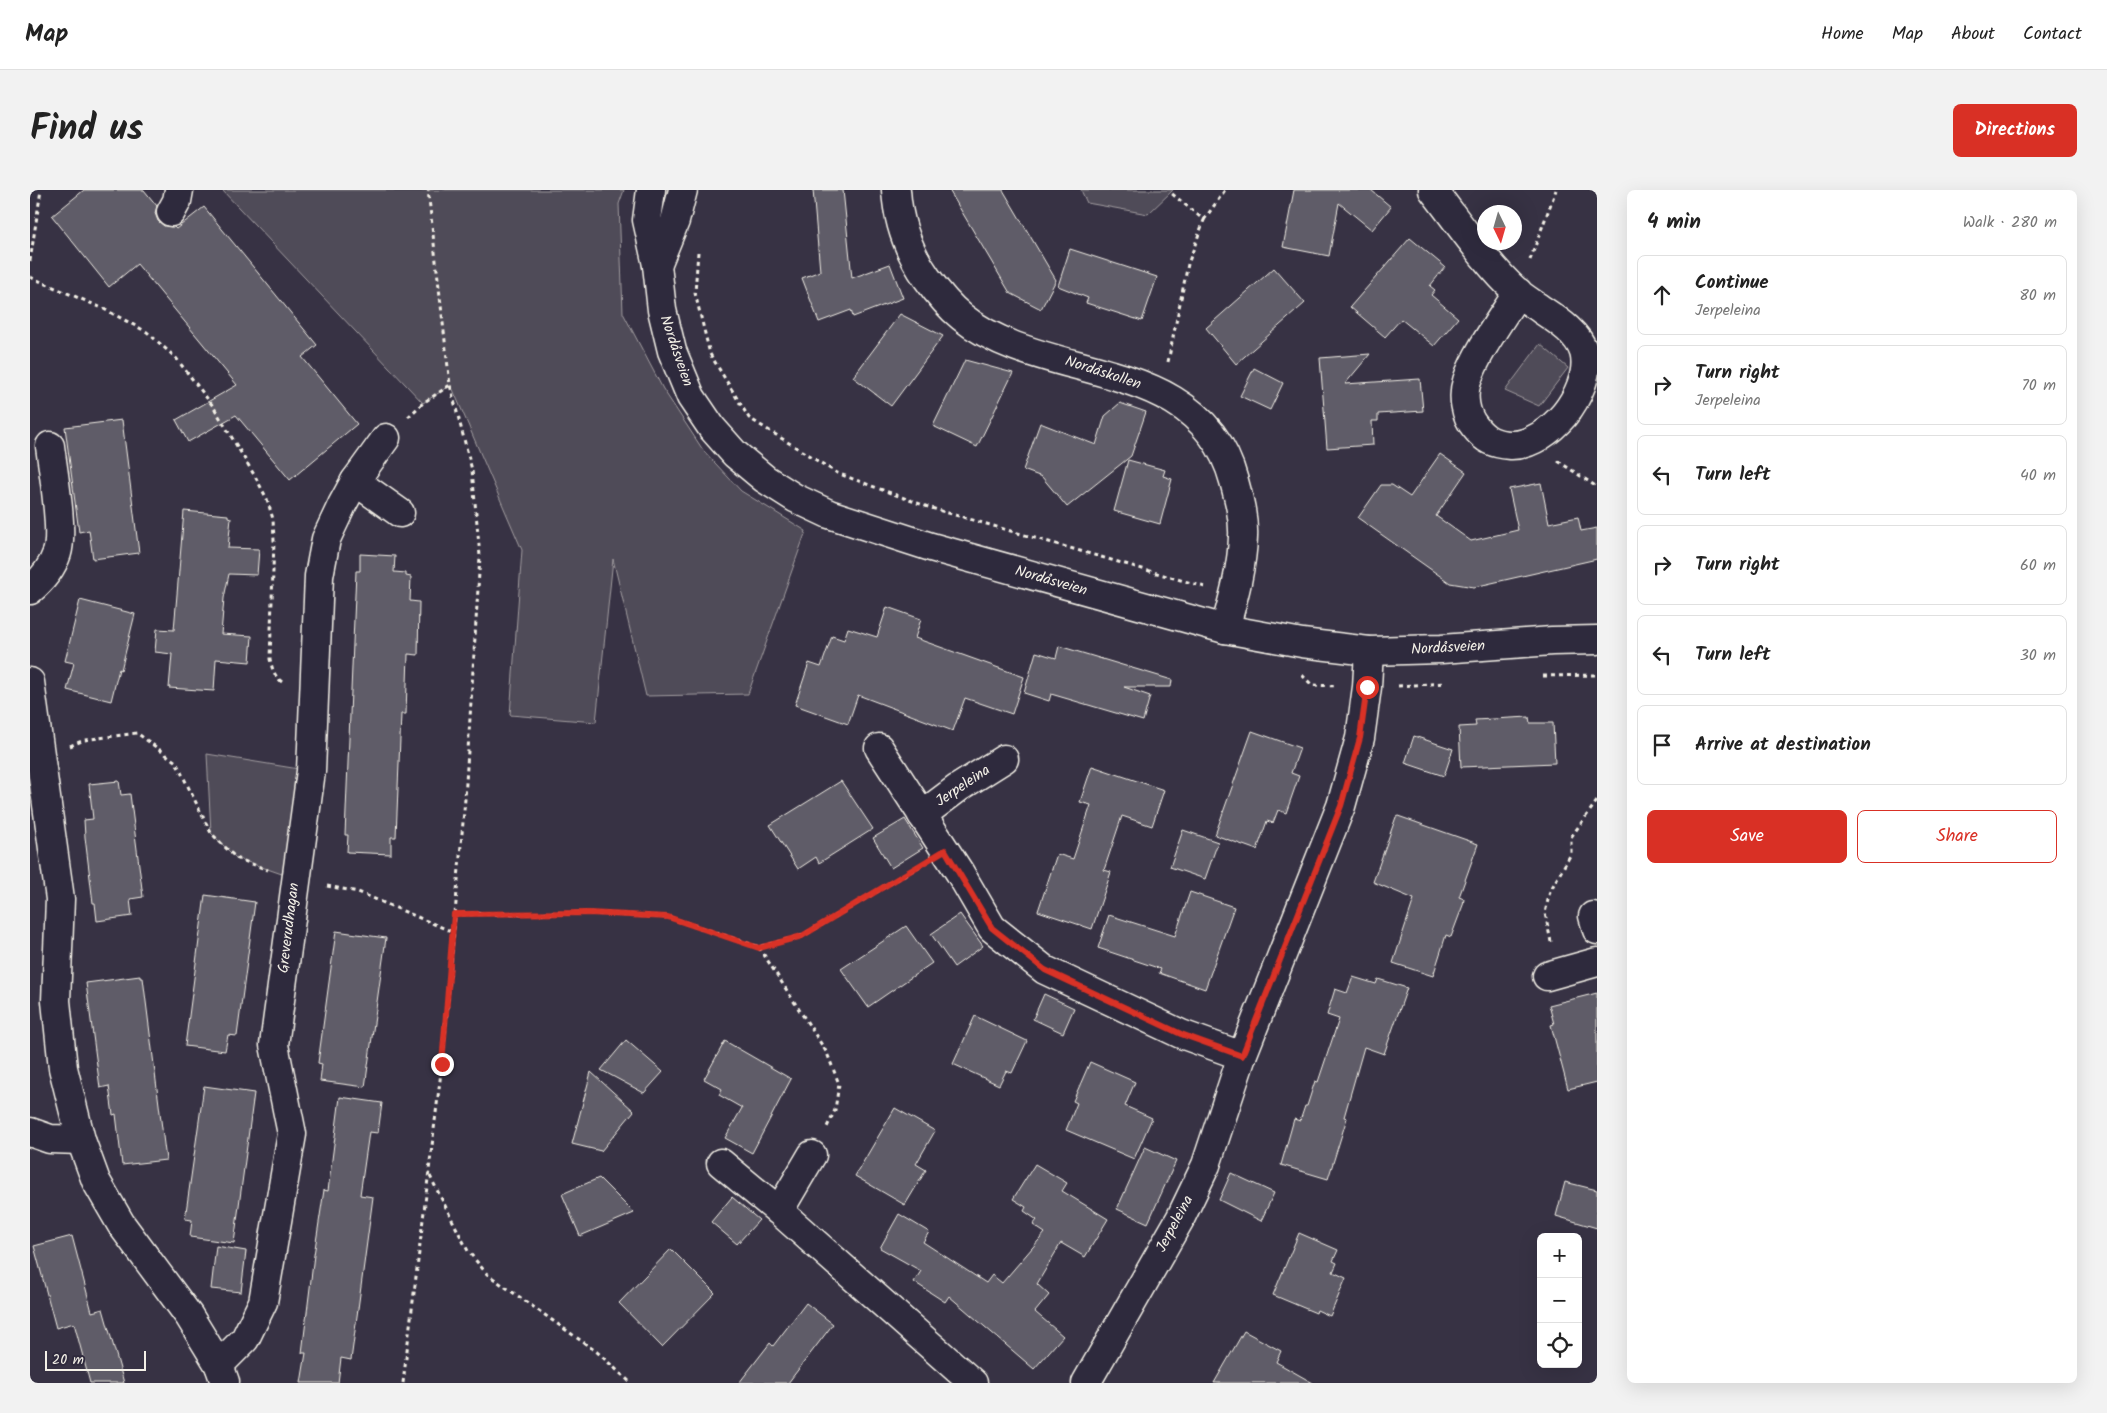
<!DOCTYPE html>
<meta charset="utf-8">
<style>
:root{--surface:#fff;--page:#f2f2f2;--text:#222;--muted:#767676;--line:#e0e0e0;--accent:#d93025}
body{margin:0;font-family:Kalam,sans-serif;background:var(--page);color:var(--text)}
.controls{position:absolute;right:15px;bottom:15px;display:grid;overflow:hidden;border-radius:8px;box-shadow:0 5px 20px #0002}
.controls button{width:45px;height:45px;display:grid;place-items:center;padding:0;border:0;border-bottom:1px solid var(--line);background:var(--surface);color:var(--text);font:25px sans-serif}
.compass{position:absolute;left:1447px;top:15px;width:45px;height:45px;border-radius:50%;background:var(--surface);box-shadow:0 5px 20px #0002;rotate:175deg}
.scale{position:absolute;left:15px;bottom:12px;width:101px;box-sizing:border-box;padding-left:5px;border:2px solid #f4f1e8;border-top:0;font-size:14px;line-height:18px;white-space:nowrap;color:#f4f1e8;-webkit-text-stroke:4px #2f2a3d;paint-order:stroke}
.stop{position:absolute;width:15px;height:15px;margin:-11px;border:4px solid #d93025;border-radius:50%;background:#fff}
.stop.end{background:#d93025;border-color:#fff;box-shadow:0 1px 5px #0008}
.list{margin:0;padding:0;list-style:none}
h2{display:flex;justify-content:space-between;align-items:center;height:65px;margin:0;padding:0 20px;font-size:21px}
h2 small{font-size:16px;font-weight:400;color:var(--muted)}
.list li{display:grid;grid-template-columns:32px 1fr auto;gap:15px;align-items:center;box-sizing:border-box;height:80px;margin:0 10px 10px;padding:0 10px;border:1px solid var(--line);border-radius:8px}
.list b{display:block;font-size:19px;white-space:nowrap}
.list p{margin:0;font-size:16px;white-space:nowrap;color:var(--muted)}
.list em{font-size:16px;font-style:normal;color:var(--muted)}
.actions{display:flex;gap:10px;padding:15px 20px}
.actions a{flex:1;padding:11px 0;border:1px solid var(--accent);border-radius:8px;text-align:center;font-size:18px;color:var(--accent)}
.actions .main{background:var(--accent);color:#fff}
.icon{flex:none;width:28px;height:28px;fill:none;stroke:currentColor;stroke-width:2;stroke-linecap:round;stroke-linejoin:round}
.map{position:relative;flex:none;width:1567px;height:1193px;overflow:hidden;border-radius:8px}
header{display:flex;align-items:center;gap:30px;box-sizing:border-box;height:70px;padding:0 25px;background:var(--surface);border-bottom:1px solid var(--line)}
header strong{font-size:24px}
nav{display:flex;gap:28px;margin-inline-start:auto;font-size:18px}
.intro{display:flex;align-items:center;justify-content:space-between;box-sizing:border-box;height:120px;padding:0 30px}
h1{margin:0;font-size:35px}
.button{padding:12px 22px;border-radius:8px;background:var(--accent);color:#fff;font-size:18px;font-weight:700}
main{display:flex;gap:30px;padding:0 30px}
aside{flex:1;background:var(--surface);border-radius:8px;box-shadow:0 5px 20px #0002}
.map>svg:first-child{display:block}
.green{fill:#504b59;stroke:#a29ea0}
.building{fill:#5f5c67;stroke:#f4f1e8}
.lines{fill:none;stroke-linecap:round;stroke-linejoin:round}
.minor-casing{stroke:#f4f1e8;stroke-width:31}
.path{stroke:#f4f1e8;stroke-width:3;stroke-dasharray:4 4;stroke-linecap:butt}
.minor{stroke:#2f2a3d;stroke-width:28}
.route{stroke:#d93025;stroke-width:6}
.labels{text-anchor:middle;dominant-baseline:central;stroke-width:4.5;stroke-linejoin:round;paint-order:stroke}
.street-label{font-size:15px;fill:#f4f1e8;stroke:#2f2a3d}
</style>
<header>
<strong>Map</strong>
<nav><a>Home</a><a>Map</a><a>About</a><a>Contact</a></nav>
</header>
<div class="intro"><h1>Find us</h1><a class="button">Directions</a></div>
<main>
<div class="map">
<svg width="1567" height="1193" viewBox="0 0 1567 1193">
<rect width="100%" height="100%" fill="#373244"/>
<filter id="ink" filterUnits="userSpaceOnUse"><feTurbulence type="fractalNoise" baseFrequency=".02" numOctaves="2"/><feDisplacementMap in="SourceGraphic" scale="10" xChannelSelector="R" yChannelSelector="G"/><feConvolveMatrix kernelMatrix="1 2 1 2 8 2 1 2 1" color-interpolation-filters="sRGB"/></filter>
<g filter="url(#ink)">
<!-- green -->
<g class="green">
<path d="M 192,0 L 594,0 L 589,14 L 593,123 L 633,199 L 673,260 L 711,301 L 776,341 L 718,504 L 616,506 L 583,369 L 566,532 L 480,525 L 492,360 L 421,195 L 393,213 Z"/>
<path d="M 1051,0 L 1143,0 L 1118,24 L 1057,13 Z"/>
<path d="M 1510,154 L 1538,178 L 1509,216 L 1475,201 Z"/>
<path d="M 177,564 L 281,581 L 266,689 L 206,668 L 181,643 Z"/>
</g>
<!-- building -->
<g class="building">
<path d="M 54,0 L 114,0 L 127,16 L 125,23 L 128,31 L 134,36 L 144,37 L 146,39 L 174,17 L 287,155 L 272,167 L 327,234 L 260,290 L 206,225 L 158,252 L 146,230 L 207,195 L 107,74 L 79,97 L 22,26 Z"/>
<path d="M 783,0 L 813,0 L 822,88 L 860,74 L 873,108 L 823,127 L 821,120 L 789,132 L 772,88 L 790,81 Z"/>
<path d="M 919,0 L 973,0 L 1026,90 L 1011,119 L 980,103 Z"/>
<path d="M 1264,0 L 1341,0 L 1361,17 L 1342,40 L 1309,13 L 1299,66 L 1253,57 Z"/>
<path d="M 1380,48 L 1415,77 L 1400,96 L 1405,100 L 1401,105 L 1428,128 L 1404,156 L 1371,129 L 1355,147 L 1320,117 Z"/>
<path d="M 1040,59 L 1127,87 L 1112,131 L 1056,113 L 1058,108 L 1028,96 Z"/>
<path d="M 1244,78 L 1275,113 L 1206,174 L 1176,138 Z"/>
<path d="M 870,124 L 913,146 L 861,216 L 823,187 Z"/>
<path d="M 1340,164 L 1315,194 L 1390,189 L 1393,221 L 1348,224 L 1348,231 L 1342,231 L 1343,255 L 1297,258 L 1290,168 Z"/>
<path d="M 935,170 L 983,183 L 947,257 L 903,236 Z"/>
<path d="M 1224,178 L 1253,193 L 1240,220 L 1210,206 Z"/>
<path d="M 1090,213 L 1116,222 L 1101,266 L 1037,317 L 1012,287 L 993,280 L 1010,233 L 1066,255 L 1075,226 Z"/>
<path d="M 92,230 L 109,363 L 63,369 L 59,340 L 49,342 L 35,237 Z"/>
<path d="M 1410,264 L 1436,282 L 1406,326 L 1441,351 L 1488,340 L 1479,299 L 1511,293 L 1519,333 L 1548,327 L 1551,341 L 1567,338 L 1567,369 L 1444,397 L 1420,393 L 1328,328 L 1351,295 L 1362,295 L 1380,307 Z"/>
<path d="M 1098,270 L 1135,280 L 1133,286 L 1142,289 L 1130,334 L 1084,321 Z"/>
<path d="M 154,321 L 198,325 L 198,327 L 201,328 L 198,358 L 229,359 L 227,385 L 199,384 L 194,408 L 191,444 L 222,446 L 220,472 L 186,469 L 184,501 L 139,498 L 142,464 L 125,462 L 127,439 L 144,440 Z"/>
<path d="M 330,364 L 365,366 L 364,382 L 376,383 L 376,386 L 381,387 L 380,411 L 389,412 L 388,465 L 378,464 L 376,524 L 371,524 L 366,647 L 361,647 L 361,664 L 317,662 L 318,645 L 315,645 L 326,381 L 330,381 Z"/>
<path d="M 50,410 L 105,424 L 91,480 L 89,479 L 81,511 L 37,500 L 44,473 L 35,471 Z"/>
<path d="M 857,417 L 891,429 L 885,448 L 994,487 L 982,524 L 935,508 L 923,541 L 828,505 L 818,534 L 765,515 L 779,473 L 791,477 L 802,446 L 814,450 L 818,438 L 847,447 Z"/>
<path d="M 1029,456 L 1142,490 L 1141,497 L 1094,497 L 1120,506 L 1113,531 L 1021,504 L 1019,511 L 994,503 L 1006,462 L 1026,468 Z"/>
<path d="M 1499,527 L 1500,533 L 1523,533 L 1525,573 L 1431,577 L 1429,537 L 1446,536 L 1445,530 Z"/>
<path d="M 1222,541 L 1270,558 L 1261,583 L 1269,586 L 1256,623 L 1248,620 L 1243,633 L 1237,631 L 1227,660 L 1185,645 Z"/>
<path d="M 1384,546 L 1423,559 L 1414,586 L 1375,573 Z"/>
<path d="M 1062,576 L 1134,600 L 1122,636 L 1092,626 L 1074,680 L 1081,682 L 1062,739 L 1008,721 L 1027,664 L 1043,669 L 1061,615 L 1050,612 Z"/>
<path d="M 89,591 L 91,605 L 100,604 L 113,707 L 100,709 L 102,726 L 67,731 L 65,713 L 63,713 L 55,647 L 54,630 L 63,629 L 59,594 Z"/>
<path d="M 811,591 L 843,639 L 789,673 L 786,667 L 768,679 L 740,635 Z"/>
<path d="M 1368,626 L 1448,654 L 1429,707 L 1434,709 L 1433,715 L 1421,747 L 1416,745 L 1403,786 L 1363,773 L 1384,709 L 1343,692 L 1366,627 Z"/>
<path d="M 875,629 L 893,658 L 861,678 L 843,648 Z"/>
<path d="M 1153,640 L 1188,652 L 1175,689 L 1140,677 Z"/>
<path d="M 1160,702 L 1204,717 L 1175,799 L 1129,783 L 1131,779 L 1068,758 L 1079,725 L 1145,746 Z"/>
<path d="M 175,705 L 225,712 L 207,846 L 198,845 L 195,861 L 155,856 Z"/>
<path d="M 930,724 L 953,756 L 924,777 L 901,744 Z"/>
<path d="M 876,736 L 902,773 L 838,817 L 811,779 Z"/>
<path d="M 306,741 L 356,748 L 335,897 L 290,891 L 292,874 L 288,873 Z"/>
<path d="M 110,786 L 110,788 L 113,788 L 136,970 L 92,975 L 86,924 L 83,925 L 79,896 L 70,898 L 56,793 Z"/>
<path d="M 1323,787 L 1346,794 L 1348,789 L 1377,798 L 1354,864 L 1334,857 L 1314,927 L 1317,928 L 1298,989 L 1251,975 L 1264,929 L 1270,931 L 1275,916 L 1277,916 L 1285,891 L 1288,892 L 1309,829 L 1297,825 L 1305,799 L 1317,803 Z"/>
<path d="M 1567,803 L 1567,892 L 1538,899 L 1521,835 L 1524,834 L 1519,815 Z"/>
<path d="M 1014,804 L 1044,818 L 1033,843 L 1003,829 Z"/>
<path d="M 945,826 L 997,851 L 982,883 L 976,881 L 969,895 L 923,874 Z"/>
<path d="M 596,850 L 633,882 L 614,903 L 571,880 Z"/>
<path d="M 695,851 L 761,889 L 722,963 L 695,948 L 712,918 L 689,905 L 692,899 L 674,889 Z"/>
<path d="M 1060,872 L 1105,892 L 1095,916 L 1122,928 L 1104,969 L 1036,940 L 1047,913 L 1043,911 Z"/>
<path d="M 561,882 L 604,921 L 571,961 L 542,954 Z"/>
<path d="M 174,896 L 224,903 L 204,1053 L 160,1047 L 162,1030 L 155,1029 Z"/>
<path d="M 310,907 L 352,913 L 348,943 L 339,942 L 330,1005 L 343,1007 L 330,1104 L 321,1170 L 311,1168 L 308,1193 L 271,1193 L 276,1163 L 272,1163 L 284,1065 L 294,1000 L 298,1001 Z"/>
<path d="M 865,918 L 905,941 L 886,974 L 896,980 L 875,1015 L 825,986 Z"/>
<path d="M 1115,957 L 1146,971 L 1118,1033 L 1087,1019 Z"/>
<path d="M 1005,974 L 1037,993 L 1032,1001 L 1078,1029 L 1055,1067 L 1031,1053 L 1007,1094 L 1019,1105 L 1005,1122 L 1033,1146 L 1004,1179 L 919,1106 L 915,1112 L 884,1092 L 891,1081 L 850,1058 L 869,1024 L 899,1042 L 893,1052 L 956,1093 L 962,1085 L 972,1093 L 1015,1043 L 1003,1035 L 1007,1030 L 994,1021 L 996,1017 L 983,1009 Z"/>
<path d="M 1201,983 L 1244,1003 L 1231,1031 L 1189,1010 Z"/>
<path d="M 569,988 L 604,1023 L 550,1046 L 532,1004 Z"/>
<path d="M 1535,992 L 1567,1000 L 1567,1038 L 1526,1026 Z"/>
<path d="M 702,1007 L 729,1030 L 707,1054 L 681,1032 Z"/>
<path d="M 1269,1043 L 1308,1060 L 1303,1071 L 1307,1073 L 1303,1082 L 1316,1088 L 1300,1126 L 1287,1120 L 1286,1123 L 1243,1105 Z"/>
<path d="M 42,1046 L 62,1122 L 73,1119 L 94,1193 L 60,1193 L 44,1133 L 26,1138 L 4,1056 Z"/>
<path d="M 186,1056 L 216,1061 L 211,1102 L 181,1099 Z"/>
<path d="M 641,1059 L 685,1103 L 632,1157 L 589,1113 Z"/>
<path d="M 776,1113 L 803,1134 L 758,1193 L 709,1193 L 740,1153 L 743,1156 Z"/>
<path d="M 1214,1141 L 1251,1161 L 1246,1172 L 1283,1193 L 1184,1193 Z"/>
</g>
<g class="lines">
<defs>
<g id="minor">
<path d="M 621,0 L 617,30 L 627,75 L 632,120 L 642,161 L 661,207 L 682,238 L 705,264 L 735,289 L 765,308 L 799,324 L 901,357 L 1195,439 L 1272,453 L 1339,461 L 1411,459 L 1522,451 L 1567,450"/>
<path d="M 866,0 C 868,32 878,61 897,88 C 907,102 918,116 932,127 C 1014,194 1170,163 1204,291 C 1209,309 1214,328 1213,347 C 1212,378 1203,409 1195,439"/>
<path d="M 1403,0 C 1428,32 1457,75 1487,102 C 1495,109 1504,114 1512,120 C 1527,130 1548,143 1554,162 C 1560,183 1547,209 1534,225 C 1521,240 1501,256 1480,255 C 1464,254 1455,250 1445,237 C 1435,225 1432,206 1437,191 C 1446,163 1472,128 1488,102"/>
<path d="M 141,22 L 147,11 L 149,0"/>
<path d="M 627,75 L 645,31 L 653,0"/>
<path d="M 325,291 L 370,323"/>
<path d="M 0,400 C 12,390 22,378 27,363 C 34,341 23,281 20,256"/>
<path d="M 0,492 L 30,709 L 26,811 L 33,878 L 51,950 L 66,991 L 91,1034 L 159,1126 L 189,1175 L 195,1192"/>
<path d="M 849,558 L 930,683 L 962,738 L 1015,780 L 1151,844 L 1212,866"/>
<path d="M 892,625 L 928,598 L 974,569"/>
<path d="M 1563,726 L 1567,740"/>
<path d="M 1517,786 L 1567,772"/>
<path d="M 0,942 L 20,949 L 51,950"/>
<path d="M 691,973 L 749,1021 L 943,1193"/>
<path d="M 749,1021 L 782,965"/>
<path d="M 189,1175 L 215,1149 L 233,1112 L 262,944 L 244,855 L 281,581 L 289,386 L 296,349 L 312,315 L 325,291 L 356,248"/>
<path d="M 1056,1193 L 1150,1029 L 1176,975 L 1212,866 L 1311,616 L 1330,548 L 1337,497 L 1339,461"/>
</g>
</defs>
<!-- minor casing -->
<use href="#minor" class="minor-casing"/>
<!-- path -->
<g class="path">
<path d="M 1174,30 L 1195,0"/>
<path d="M 668,62 L 665,103 L 680,164 L 719,228 L 807,283 L 901,318 L 1175,397"/>
<path d="M 1500,70 L 1526,0"/>
<path d="M 0,71 L 11,0"/>
<path d="M 0,87 L 72,118 L 117,142 L 146,168 L 183,216 L 226,288 L 237,309 L 243,329 L 244,351 L 240,469 C 242,478 244,486 252,492"/>
<path d="M 1138,172 L 1158,74 L 1174,30 L 1141,3"/>
<path d="M 378,227 L 393,213 L 420,195 L 398,0"/>
<path d="M 1528,271 L 1567,297"/>
<path d="M 1272,485 L 1282,495 L 1307,496"/>
<path d="M 1513,486 L 1567,485"/>
<path d="M 1368,496 L 1414,493"/>
<path d="M 40,556 L 54,550 L 107,543 L 146,572 L 181,643 L 206,668 L 238,680"/>
<path d="M 297,696 L 328,702 L 423,742"/>
<path d="M 424,724 L 559,723 L 638,727 L 729,757 L 772,746 L 889,676"/>
<path d="M 1521,752 L 1515,723 L 1520,701 L 1541,664 L 1541,647 L 1567,611"/>
<path d="M 729,757 L 797,863 L 809,894 L 805,920 L 797,937"/>
<path d="M 400,986 L 438,1061 L 457,1084 L 567,1162 L 601,1193"/>
<path d="M 373,1193 L 412,874 L 435,609 L 450,366 L 442,280 L 420,195"/>
</g>
<!-- minor -->
<use href="#minor" class="minor"/>
</g>
</g>
<g class="lines" filter="url(#ink)">
<!-- route -->
<path class="route" d="M 412,874 L 424,724 L 559,723 L 638,727 L 729,758 L 772,746 L 915,660 L 962,738 L 1015,780 L 1151,844 L 1212,866 L 1311,616 L 1330,548 L 1337,497"/>
</g>
<g class="labels">
<!-- street labels -->
<g class="street-label">
<text transform="translate(646 161) rotate(71)">Nordåsveien</text>
<text transform="translate(1073 183) rotate(18)">Nordåskollen</text>
<text transform="translate(1021 391) rotate(16)">Nordåsveien</text>
<text transform="translate(1418 458) rotate(-3)">Nordåsveien</text>
<text transform="translate(933 596) rotate(-34)">Jerpeleina</text>
<text transform="translate(259 738) rotate(-83)">Greverudhagan</text>
<text transform="translate(1145 1034) rotate(-62)">Jerpeleina</text>
</g>
</g>
</svg>
<div class="controls">
<button>+</button>
<button>−</button>
<button><svg class="icon" aria-label="locate" viewBox="0 0 24 24"><circle cx="12" cy="12" r="6"/><path d="M12 2v4M12 18v4M2 12h4M18 12h4"/></svg></button>
</div>
<svg class="compass" viewBox="-18 -18 36 36"><path d="M0-13l5 13h-10z" fill="#e53935"/><path d="M0 13l5-13h-10z" fill="#767676"/></svg>
<div class="scale">20 m</div>
<div class="stop" style="left:1337px;top:497px"></div>
<div class="stop end" style="left:412px;top:874px"></div>
</div>
<aside>
<h2>4 min<small>Walk · 280 m</small></h2>
<ul class="list">
<li><svg class="icon" aria-label="ahead" viewBox="0 0 24 24"><path d="M12 20V5M6 11l6-6 6 6"/></svg><div><b>Continue</b><p>Jerpeleina</p></div><em>80 m</em></li>
<li><svg class="icon" aria-label="right" viewBox="0 0 24 24"><path d="M7 20v-9h11M14 6l5 5-5 5"/></svg><div><b>Turn right</b><p>Jerpeleina</p></div><em>70 m</em></li>
<li><svg class="icon" aria-label="left" viewBox="0 0 24 24"><path d="M17 20v-9H6M10 6l-5 5 5 5"/></svg><div><b>Turn left</b></div><em>40 m</em></li>
<li><svg class="icon" aria-label="right" viewBox="0 0 24 24"><path d="M7 20v-9h11M14 6l5 5-5 5"/></svg><div><b>Turn right</b></div><em>60 m</em></li>
<li><svg class="icon" aria-label="left" viewBox="0 0 24 24"><path d="M17 20v-9H6M10 6l-5 5 5 5"/></svg><div><b>Turn left</b></div><em>30 m</em></li>
<li><svg class="icon" aria-label="arrive" viewBox="0 0 24 24"><path d="M6 21V4h12l-3 4 3 4H6"/></svg><div><b>Arrive at destination</b></div></li>
</ul>
<div class="actions"><a class="main">Save</a><a>Share</a></div>
</aside>
</main>
